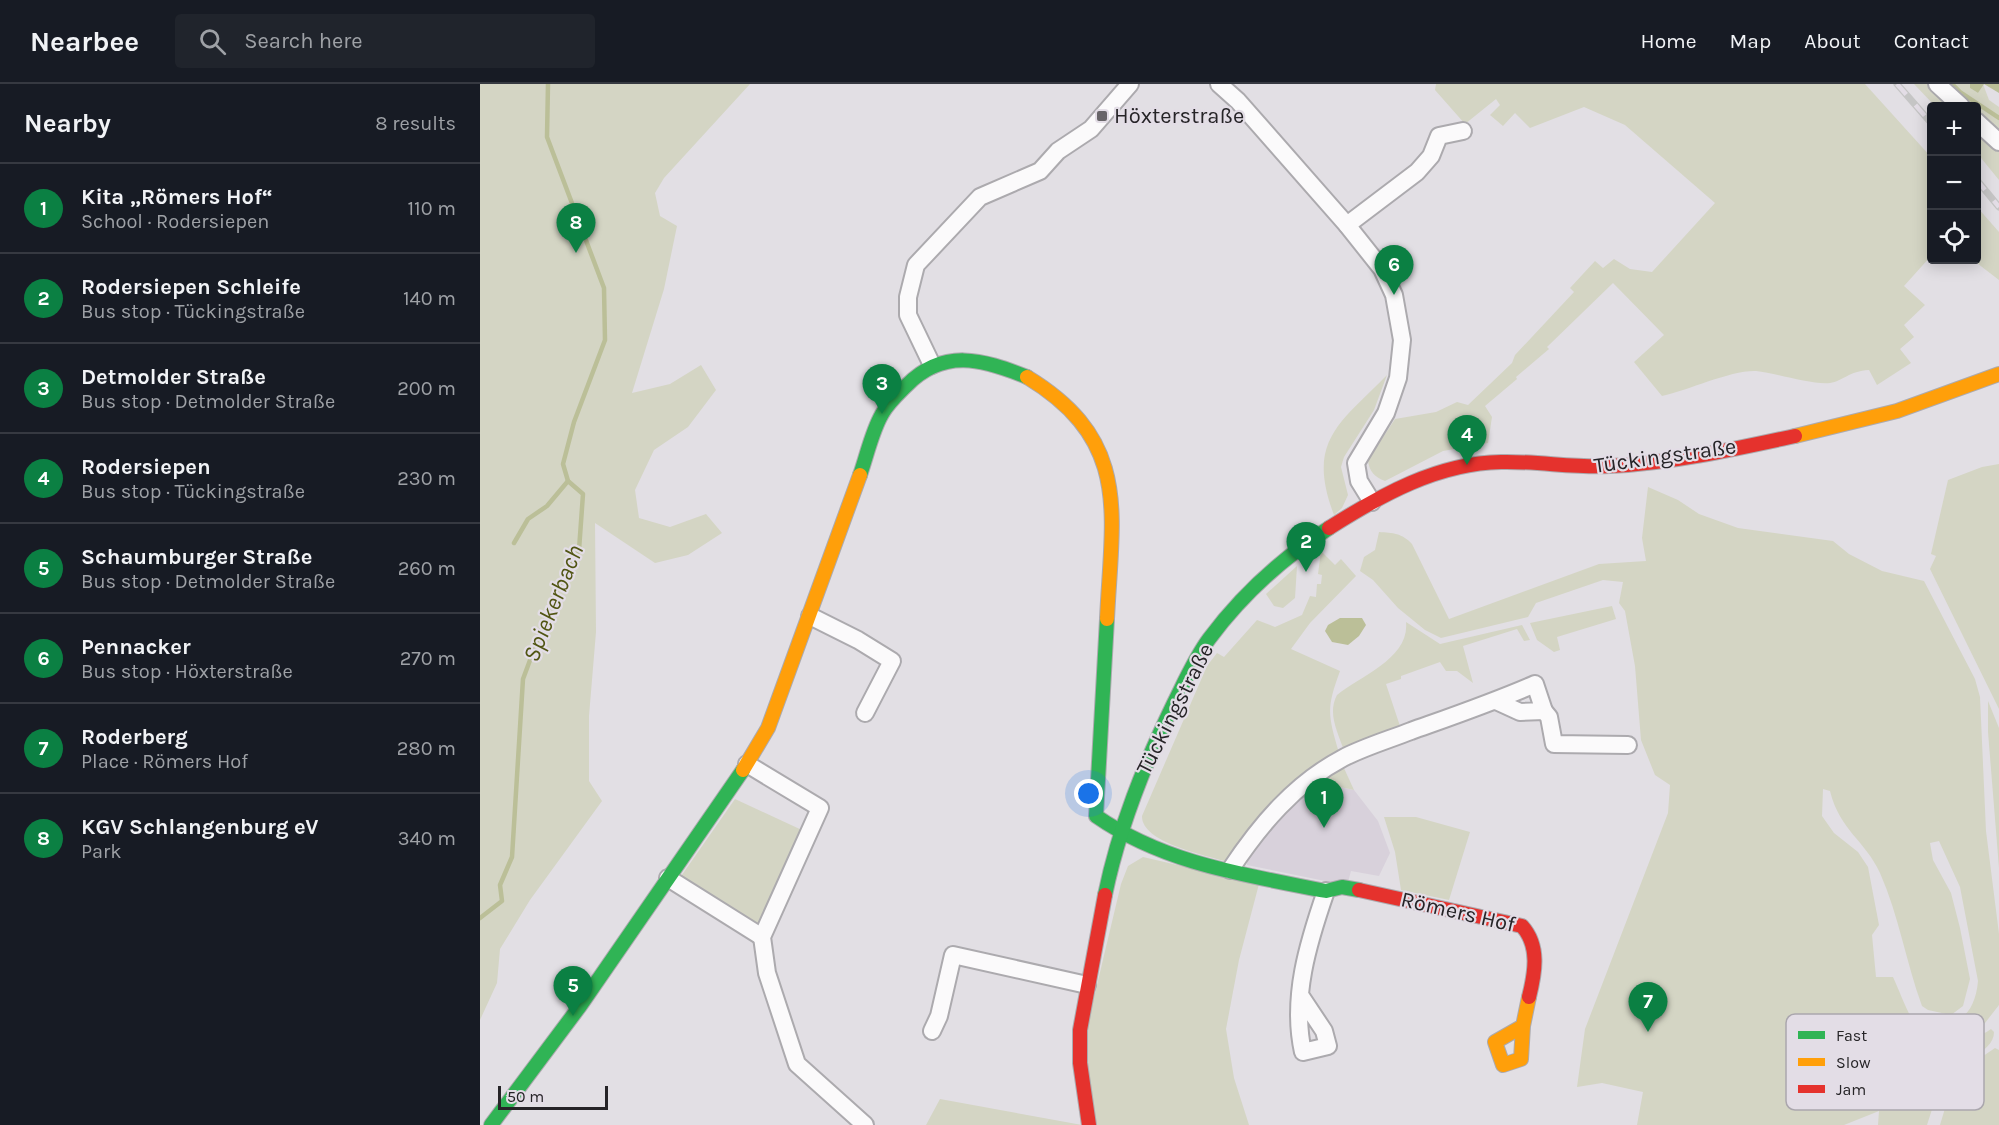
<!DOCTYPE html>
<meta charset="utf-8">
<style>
:root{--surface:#171b24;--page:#20242c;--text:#f1f3f6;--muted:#9ea1a6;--line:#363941;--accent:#0b8043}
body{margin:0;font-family:Karla,sans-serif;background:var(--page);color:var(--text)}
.controls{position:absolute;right:18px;top:18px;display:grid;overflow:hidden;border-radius:6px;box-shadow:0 3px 15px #0003}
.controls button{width:54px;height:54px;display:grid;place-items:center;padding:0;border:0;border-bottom:2px solid var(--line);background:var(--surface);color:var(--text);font:30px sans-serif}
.scale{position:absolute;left:18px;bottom:15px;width:110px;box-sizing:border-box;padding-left:6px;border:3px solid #262427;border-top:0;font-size:16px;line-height:21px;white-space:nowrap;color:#262427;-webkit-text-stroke:4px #e3dde6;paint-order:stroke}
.you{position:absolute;left:609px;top:710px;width:21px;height:21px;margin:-15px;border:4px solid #fff;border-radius:50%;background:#1a73e8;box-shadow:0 0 0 9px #1a73e833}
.badge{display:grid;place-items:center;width:39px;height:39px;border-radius:50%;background:var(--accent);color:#fff;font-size:20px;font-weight:700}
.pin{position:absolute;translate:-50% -50px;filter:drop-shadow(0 2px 3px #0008)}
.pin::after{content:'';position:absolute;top:32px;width:21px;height:18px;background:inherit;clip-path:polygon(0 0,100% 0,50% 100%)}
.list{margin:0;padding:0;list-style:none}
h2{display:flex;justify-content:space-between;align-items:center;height:78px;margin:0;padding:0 24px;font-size:26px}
h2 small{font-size:20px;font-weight:400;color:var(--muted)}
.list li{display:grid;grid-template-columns:39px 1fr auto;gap:18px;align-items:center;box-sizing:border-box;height:90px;padding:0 24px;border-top:2px solid var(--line)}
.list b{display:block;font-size:22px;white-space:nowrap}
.list p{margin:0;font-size:20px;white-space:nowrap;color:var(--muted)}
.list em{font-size:20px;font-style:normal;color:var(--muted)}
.icon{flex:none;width:33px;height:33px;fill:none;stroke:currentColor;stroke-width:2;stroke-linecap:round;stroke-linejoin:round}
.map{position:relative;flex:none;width:1519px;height:1041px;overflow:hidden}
header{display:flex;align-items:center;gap:36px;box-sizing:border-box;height:84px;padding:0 30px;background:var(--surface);border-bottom:2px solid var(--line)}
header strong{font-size:28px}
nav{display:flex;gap:33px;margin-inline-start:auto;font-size:21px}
.search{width:420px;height:54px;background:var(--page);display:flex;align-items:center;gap:15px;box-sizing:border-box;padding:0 21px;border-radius:6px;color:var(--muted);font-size:22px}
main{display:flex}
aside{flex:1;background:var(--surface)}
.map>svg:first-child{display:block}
.built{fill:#d8d1db}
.green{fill:#d4d5c4}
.water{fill:#bbbf98}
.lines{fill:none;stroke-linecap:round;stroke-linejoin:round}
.stream{stroke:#bbbf98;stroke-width:4.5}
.street-casing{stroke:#acaaae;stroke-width:20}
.fast-casing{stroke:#acaaae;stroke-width:16}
.slow-casing{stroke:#acaaae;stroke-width:16}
.jam-casing{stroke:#acaaae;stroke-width:16}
.street{stroke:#fbfafb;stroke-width:16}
.fast{stroke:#30b455;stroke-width:14}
.slow{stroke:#ff9f0a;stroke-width:14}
.jam{stroke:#e5322d;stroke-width:14}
.rail-casing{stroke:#c5c5c5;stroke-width:7}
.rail{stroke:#e3dde6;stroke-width:4.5;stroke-dasharray:14;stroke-linecap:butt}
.poi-dot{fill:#686569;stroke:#e3dde6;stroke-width:2}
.labels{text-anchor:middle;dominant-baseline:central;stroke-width:4.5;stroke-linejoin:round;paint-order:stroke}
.poi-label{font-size:22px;fill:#262427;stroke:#e3dde6;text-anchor:start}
.street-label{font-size:22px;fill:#262427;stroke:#e3dde6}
.water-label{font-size:24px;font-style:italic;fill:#515513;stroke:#e3dde6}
.key{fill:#e3dde6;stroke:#aaa6ad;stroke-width:1.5}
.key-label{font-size:16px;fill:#262427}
</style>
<header>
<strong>Nearbee</strong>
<div class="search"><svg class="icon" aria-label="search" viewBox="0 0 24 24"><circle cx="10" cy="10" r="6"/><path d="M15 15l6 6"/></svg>Search here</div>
<nav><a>Home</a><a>Map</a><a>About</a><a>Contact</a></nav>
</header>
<main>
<aside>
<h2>Nearby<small>8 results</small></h2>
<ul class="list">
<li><span class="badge">1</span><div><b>Kita „Römers Hof“</b><p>School · Rodersiepen</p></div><em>110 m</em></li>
<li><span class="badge">2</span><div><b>Rodersiepen Schleife</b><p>Bus stop · Tückingstraße</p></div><em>140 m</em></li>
<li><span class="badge">3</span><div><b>Detmolder Straße</b><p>Bus stop · Detmolder Straße</p></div><em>200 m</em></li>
<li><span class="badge">4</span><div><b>Rodersiepen</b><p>Bus stop · Tückingstraße</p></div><em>230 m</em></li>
<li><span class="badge">5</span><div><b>Schaumburger Straße</b><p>Bus stop · Detmolder Straße</p></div><em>260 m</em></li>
<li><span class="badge">6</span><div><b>Pennacker</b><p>Bus stop · Höxterstraße</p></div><em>270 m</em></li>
<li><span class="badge">7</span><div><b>Roderberg</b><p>Place · Römers Hof</p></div><em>280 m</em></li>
<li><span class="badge">8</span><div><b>KGV Schlangenburg eV</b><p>Park</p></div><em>340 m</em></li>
</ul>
</aside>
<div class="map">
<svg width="1519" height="1041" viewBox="0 0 1519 1041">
<rect width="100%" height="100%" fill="#e2dfe4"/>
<!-- built -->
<path class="built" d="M 836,698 L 874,706 L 898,737 L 910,769 L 899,792 L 871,787 L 868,798 L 850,798 L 767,781 L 767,773 L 780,752 Z"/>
<!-- green -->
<g class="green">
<path d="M 0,0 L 270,0 L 184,94 L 175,109 L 180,132 L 197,142 L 184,205 L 152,309 L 190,300 L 221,281 L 236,306 L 208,343 L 174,366 L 155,406 L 159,434 L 190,443 L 226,430 L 242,449 L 208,471 L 175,479 L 115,439 L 116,548 L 109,632 L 109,697 L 122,717 L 50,816 L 20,865 L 17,899 L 0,936 Z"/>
<path d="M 956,0 L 1385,0 L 1451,73 L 1451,172 L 1424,202 L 1445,221 L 1424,241 L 1434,253 L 1420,265 L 1431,279 L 1397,301 L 1389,286 C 1369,287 1363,297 1350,299 C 1332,301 1296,289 1276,287 C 1251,286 1209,306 1182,312 L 1154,278 L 1184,251 L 1133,199 L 1067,263 L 1069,265 L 1036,293 L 1037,295 L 1005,322 L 1012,333 L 1008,359 L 963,367 L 905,397 C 895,393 889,388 888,376 L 915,335 L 956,328 L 977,318 L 988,321 L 1032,279 L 1035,271 L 1094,208 L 1090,204 L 1115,177 L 1123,184 L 1134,175 L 1150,185 L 1172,188 L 1235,119 L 1145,41 L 1104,23 L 1050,44 L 1035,29 L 1023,42 L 1010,31 L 1020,21 L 1016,15 L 985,40 L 955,6 Z"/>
<path d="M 1434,0 L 1490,0 L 1490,4 L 1498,9 L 1503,0 L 1509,16 L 1519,23 L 1519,96 L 1497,69 L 1496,22 L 1455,22 Z"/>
<path d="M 1497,123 L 1519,148 L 1519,196 L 1493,176 L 1496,176 Z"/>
<path d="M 907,291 L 894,326 L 864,373 L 861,383 L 868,411 L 862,424 L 854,431 C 826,357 859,340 907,291 Z"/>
<path d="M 1519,380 L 1519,625 L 1450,485 L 1456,472 L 1451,470 L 1468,396 L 1502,383 Z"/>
<path d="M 1168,403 L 1198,416 L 1219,430 L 1258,444 L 1353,457 L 1369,470 L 1402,487 L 1444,497 L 1495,595 L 1500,613 L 1506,747 L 1519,850 L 1519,921 L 1505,939 L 1485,951 L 1459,948 L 1449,942 L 1444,936 C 1477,946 1495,931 1498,897 L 1480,803 L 1459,757 L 1450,759 L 1453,776 L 1471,809 L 1480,844 L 1490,895 L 1483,922 L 1471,931 L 1448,926 L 1442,922 C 1426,878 1419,832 1400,789 C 1385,756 1360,747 1350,707 L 1343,705 L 1342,732 L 1354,749 L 1378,768 L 1388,783 L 1399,841 L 1392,851 L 1396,893 L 1413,893 C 1421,910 1429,935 1441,948 C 1460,967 1494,957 1511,945 L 1514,948 C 1514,970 1476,977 1463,991 L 1447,1041 L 1398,1041 L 1399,1027 L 1364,1041 L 1157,1041 L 1163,1008 L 1122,999 L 1097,1003 L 1105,945 L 1188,729 L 1190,701 L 1175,691 L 1161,656 L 1155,582 L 1145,527 L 1139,519 L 1143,498 L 1123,496 L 1056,519 L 1048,533 L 961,554 L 945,546 L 918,524 L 893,496 L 880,487 L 884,473 L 895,466 L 899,448 C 913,449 922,449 932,460 L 969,535 L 1119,480 L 1166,477 L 1162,454 Z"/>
<path d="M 841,467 L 855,481 L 861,475 L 876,492 L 830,539 L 811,565 L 860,587 C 846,625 848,631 859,669 L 817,696 L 790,719 L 752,771 L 744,777 C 723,771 661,758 662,732 L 727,582 L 737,569 L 744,573 L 777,536 L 795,543 L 822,531 L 830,512 L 836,513 L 837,500 L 841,500 L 842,491 L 838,490 Z"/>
<path d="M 817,482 L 815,514 L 803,524 L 794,522 L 786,510 Z"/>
<path d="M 1132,522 L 1136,535 L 1077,553 L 1080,566 L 1074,568 L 1057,556 L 1050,539 Z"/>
<path d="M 926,538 L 960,560 L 1042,541 L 1050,556 L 1044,557 L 1037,545 L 983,562 L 993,599 L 977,587 L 966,587 L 960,578 L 921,592 L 921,595 L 906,600 L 921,645 L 864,667 C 858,648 847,630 857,611 C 881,592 930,574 926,538 Z"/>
<path d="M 1508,617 L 1519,644 L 1519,784 L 1508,648 Z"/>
<path d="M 863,682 L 874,706 L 837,698 Z"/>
<path d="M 255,715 L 324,747 L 281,845 L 197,798 Z"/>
<path d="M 904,733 L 936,733 L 990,748 L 969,816 L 921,806 L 915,768 Z"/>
<path d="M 663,773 L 779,800 L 759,876 L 746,945 L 754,994 L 769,1041 L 446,1041 L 460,1015 L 602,1041 L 607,943 L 641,800 L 648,782 Z"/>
<path d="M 1515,964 L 1519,966 L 1519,1041 L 1460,1041 L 1475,991 Z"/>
</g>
<!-- water -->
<g class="water">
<path d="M 1490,0 L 1519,0 L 1519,9 L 1504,0 L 1498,9 L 1490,4 Z"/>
<path d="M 860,534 L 882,534 L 886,541 L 879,552 L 868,561 L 852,558 L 845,547 L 848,541 Z"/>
</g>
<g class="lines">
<!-- stream -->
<g class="stream">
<path d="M 1472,0 L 1480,8 L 1519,34"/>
<path d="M 34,459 L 48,435 L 67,422 L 88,397"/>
<path d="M 0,834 L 22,817 L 20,801 L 32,773 L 43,595 L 75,509 L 99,466 L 103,410 L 88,397 L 83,380 L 94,338 L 125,256 L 124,204 L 67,53 L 68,0"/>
</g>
<defs>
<g id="street">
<path d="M 739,0 L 758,17 L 867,141 L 902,185 L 914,211 L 922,256 L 918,294 L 906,329 L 876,379 L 879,397 L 892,418"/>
<path d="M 1457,0 L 1481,22"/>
<path d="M 1496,37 L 1519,58"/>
<path d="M 867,141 L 937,88 L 951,72 L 959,52 L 983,47"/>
<path d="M 452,281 L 428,231 L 428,213 L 436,181 L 500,113 L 560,87 L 578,67 L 611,45 L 650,0"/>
<path d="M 330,532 L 378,556 L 412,577 L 385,629"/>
<path d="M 1064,627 L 1069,633 L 1074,660 L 1148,661"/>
<path d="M 267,680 L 340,724 L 282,853 L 287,889 L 317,980 L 385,1041"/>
<path d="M 750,786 C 780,741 814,700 863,674 C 884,663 908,656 931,647 C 973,632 1014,618 1055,600 L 1064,627 L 1040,628 L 1016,617"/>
<path d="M 188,794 L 282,853"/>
<path d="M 820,911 L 844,947 L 848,962 L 823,968 C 811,914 828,859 846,807"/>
<path d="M 452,947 L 459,932 L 473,871 L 607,901"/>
</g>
<g id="fast">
<path d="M 380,391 C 387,371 392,347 402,330 C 408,319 418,310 427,301 C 464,264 502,275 547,293"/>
<path d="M 627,535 L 616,732 C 685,780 766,791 846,807 L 862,803 L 879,806"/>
<path d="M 625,811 C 639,743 664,681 694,619 C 705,597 715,574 729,555 C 761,512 804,473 849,444"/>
<path d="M 11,1041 L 100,922 L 263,686"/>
</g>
<g id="slow">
<path d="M 547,293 C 652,357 632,429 627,535"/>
<path d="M 1315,352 L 1417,327 L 1519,290"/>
<path d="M 263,686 L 288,644 L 380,391"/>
<path d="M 1043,942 L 1041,975 L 1023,981 L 1015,958 L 1043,942 L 1049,913"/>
</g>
<g id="jam">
<path d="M 849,444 C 901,411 958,379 1021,378 C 1058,377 1094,384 1130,382 C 1192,379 1255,365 1315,352"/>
<path d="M 879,806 L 1042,842 C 1060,862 1055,889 1049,913"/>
<path d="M 609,1041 L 600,979 L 600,946 L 625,811"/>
</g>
</defs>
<!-- street casing -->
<use href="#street" class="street-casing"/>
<!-- fast casing -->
<use href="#fast" class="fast-casing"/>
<!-- slow casing -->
<use href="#slow" class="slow-casing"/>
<!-- jam casing -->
<use href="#jam" class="jam-casing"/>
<!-- street -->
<use href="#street" class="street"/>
<!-- fast -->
<use href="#fast" class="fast"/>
<!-- slow -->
<use href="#slow" class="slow"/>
<!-- jam -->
<use href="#jam" class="jam"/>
<defs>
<g id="rail">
<path d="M 1417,0 L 1452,40"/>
<path d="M 1496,95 L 1519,123"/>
</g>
</defs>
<!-- rail casing -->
<use href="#rail" class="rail-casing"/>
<!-- rail -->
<use href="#rail" class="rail"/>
</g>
<!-- markers -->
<rect class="poi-dot" x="616" y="26" width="12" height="12" rx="3"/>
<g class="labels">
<!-- poi labels -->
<g class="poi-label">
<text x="634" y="32">Höxterstraße</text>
</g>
<!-- street labels -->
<g class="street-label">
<text transform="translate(1185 372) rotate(-8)">Tückingstraße</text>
<text transform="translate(695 625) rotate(-63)">Tückingstraße</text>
<text transform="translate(978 828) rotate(13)">Römers Hof</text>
</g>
<!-- water labels -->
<g class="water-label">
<text transform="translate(73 519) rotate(-68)">Spiekerbach</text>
</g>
</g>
<!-- legend -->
<rect x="1306" y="930" width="198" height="96" rx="9" class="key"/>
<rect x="1318" y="947" width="27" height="8" fill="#30b455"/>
<rect x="1318" y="974" width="27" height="8" fill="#ff9f0a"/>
<rect x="1318" y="1001" width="27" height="8" fill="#e5322d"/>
<g class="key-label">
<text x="1356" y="957">Fast</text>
<text x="1356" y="984">Slow</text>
<text x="1356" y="1011">Jam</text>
</g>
</svg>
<div class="controls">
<button>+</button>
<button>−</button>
<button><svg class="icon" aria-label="locate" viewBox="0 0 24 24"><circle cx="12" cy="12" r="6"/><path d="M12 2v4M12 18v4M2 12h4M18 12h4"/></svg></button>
</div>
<div class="scale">50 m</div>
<div class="you"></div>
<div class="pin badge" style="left:844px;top:744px">1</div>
<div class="pin badge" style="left:826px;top:488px">2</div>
<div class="pin badge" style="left:402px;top:330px">3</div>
<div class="pin badge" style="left:987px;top:381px">4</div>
<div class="pin badge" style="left:93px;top:932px">5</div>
<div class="pin badge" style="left:914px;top:211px">6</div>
<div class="pin badge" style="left:1168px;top:948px">7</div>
<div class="pin badge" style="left:96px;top:169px">8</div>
</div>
</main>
